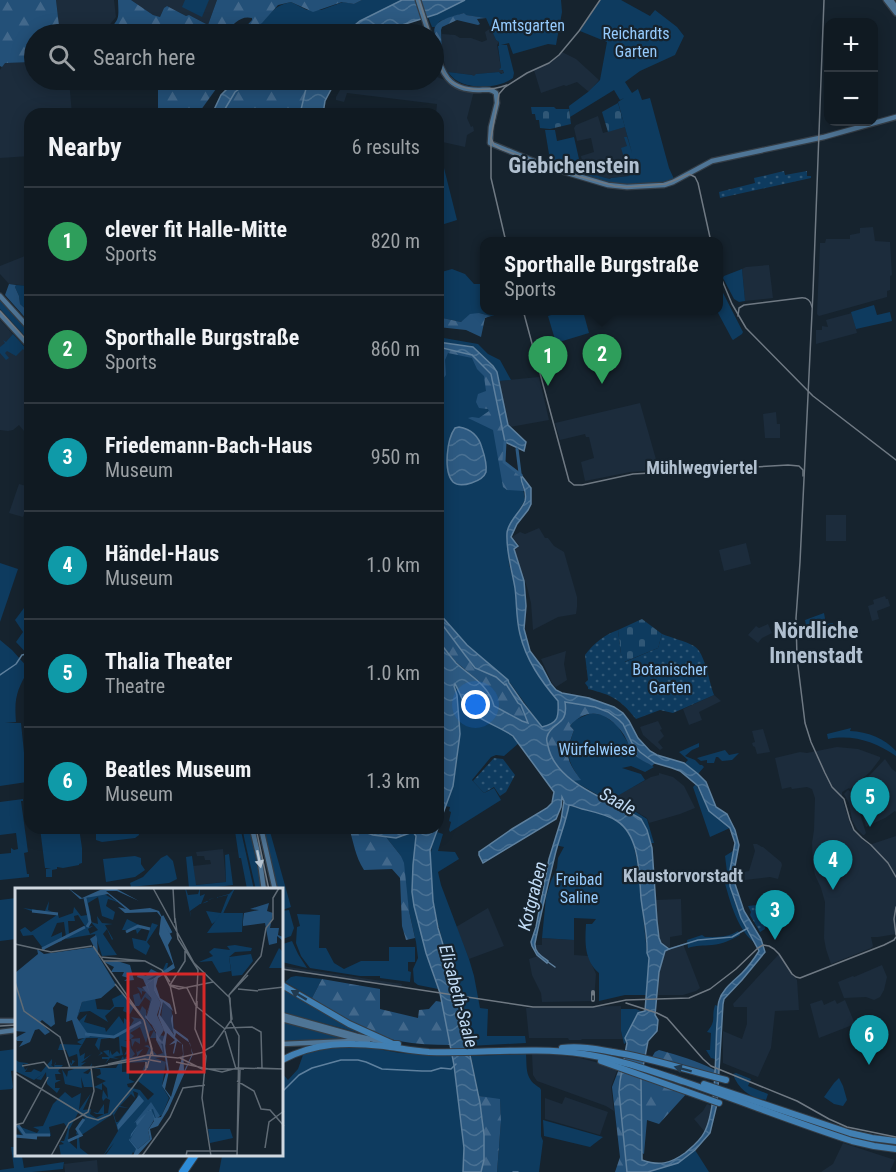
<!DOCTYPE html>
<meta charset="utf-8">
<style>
:root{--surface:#101a22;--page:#1e272f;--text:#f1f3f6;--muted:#9ca1a5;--line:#303840;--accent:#f59b98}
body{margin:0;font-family:"Roboto Condensed",sans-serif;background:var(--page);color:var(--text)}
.controls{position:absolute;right:18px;top:18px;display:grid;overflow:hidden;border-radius:12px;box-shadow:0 3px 15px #0003}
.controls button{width:54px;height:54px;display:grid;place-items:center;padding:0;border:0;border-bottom:2px solid var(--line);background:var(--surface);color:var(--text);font:30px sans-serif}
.you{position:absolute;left:476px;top:705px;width:21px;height:21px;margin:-15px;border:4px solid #fff;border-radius:50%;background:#1a73e8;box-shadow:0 0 0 9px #1a73e833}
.badge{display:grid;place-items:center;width:39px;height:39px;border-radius:50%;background:var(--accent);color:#fff;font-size:20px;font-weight:700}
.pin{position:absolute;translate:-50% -50px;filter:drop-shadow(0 2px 3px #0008)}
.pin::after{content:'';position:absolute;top:32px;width:21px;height:18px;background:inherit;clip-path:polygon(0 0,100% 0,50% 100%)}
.popup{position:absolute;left:480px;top:237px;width:243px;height:78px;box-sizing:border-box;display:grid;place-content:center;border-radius:12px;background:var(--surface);filter:drop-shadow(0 2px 4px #0005);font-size:20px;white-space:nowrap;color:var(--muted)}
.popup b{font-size:22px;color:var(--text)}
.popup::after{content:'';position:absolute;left:50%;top:100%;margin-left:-12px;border:12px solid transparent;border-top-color:var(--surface)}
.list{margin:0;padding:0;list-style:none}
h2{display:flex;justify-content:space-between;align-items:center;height:78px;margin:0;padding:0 24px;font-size:26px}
h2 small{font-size:20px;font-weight:400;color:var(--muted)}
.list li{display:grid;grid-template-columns:39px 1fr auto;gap:18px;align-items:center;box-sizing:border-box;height:108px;padding:0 24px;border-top:2px solid var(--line)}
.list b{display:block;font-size:22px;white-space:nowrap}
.list p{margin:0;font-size:20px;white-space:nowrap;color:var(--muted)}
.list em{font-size:20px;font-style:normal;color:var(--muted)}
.icon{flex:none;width:33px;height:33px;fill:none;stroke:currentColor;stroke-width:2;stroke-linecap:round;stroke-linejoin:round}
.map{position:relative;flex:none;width:896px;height:1172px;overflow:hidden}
.search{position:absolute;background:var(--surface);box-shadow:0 3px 15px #0003;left:24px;top:24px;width:420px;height:66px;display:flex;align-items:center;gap:15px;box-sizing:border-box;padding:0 21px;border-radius:33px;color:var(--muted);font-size:22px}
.panel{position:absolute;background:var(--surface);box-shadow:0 3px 15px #0003;left:24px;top:108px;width:420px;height:726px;border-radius:18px}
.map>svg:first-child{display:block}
.built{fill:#1c2c3c}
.green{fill:#0e3b5f}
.forest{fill:url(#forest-firs)}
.cemetery{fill:url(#cemetery-stones)}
.garden{fill:url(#garden-dots)}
.water{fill:url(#water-waves);stroke:#5e809e;stroke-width:1.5;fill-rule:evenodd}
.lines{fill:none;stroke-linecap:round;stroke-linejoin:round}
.stream{stroke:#5e809e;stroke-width:1.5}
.canal{stroke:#2d5a82;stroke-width:3}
.secondary-casing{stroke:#343d46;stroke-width:7}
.primary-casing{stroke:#343d46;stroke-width:8}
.highway-casing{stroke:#343d46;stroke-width:10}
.secondary{stroke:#4f7596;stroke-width:4.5}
.primary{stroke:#417fb2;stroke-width:6}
.highway{stroke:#2d8bd7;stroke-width:8}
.tram{stroke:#6f7983;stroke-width:1.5}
.rail-casing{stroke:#6f7983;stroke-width:4}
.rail{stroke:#16232e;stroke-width:1.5;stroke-dasharray:4.5;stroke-linecap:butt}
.oneway{fill:#b6c4d1}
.oneway2{fill:#213a4f}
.labels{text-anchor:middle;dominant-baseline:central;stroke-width:4.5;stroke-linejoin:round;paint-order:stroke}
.park-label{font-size:16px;fill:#96cbfd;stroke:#16232e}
.neighbourhood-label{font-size:18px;font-weight:bold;fill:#b1c0d0;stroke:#16232e}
.water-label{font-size:18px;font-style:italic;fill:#c1dbf5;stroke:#16232e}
.district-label{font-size:22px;font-weight:bold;fill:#b1c0d0;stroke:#16232e}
.inset-river{fill:none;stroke:#2d5a82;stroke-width:3}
.inset-road{fill:none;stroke:#606b75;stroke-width:1.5}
.view{fill:#d62828;fill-opacity:0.15;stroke:#d62828;stroke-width:3}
.inset-edge{fill:none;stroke:#d0d8e0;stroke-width:3}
</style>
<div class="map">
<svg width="896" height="1172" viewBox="0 0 896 1172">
<defs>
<pattern id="forest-firs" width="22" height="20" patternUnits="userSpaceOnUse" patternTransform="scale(1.5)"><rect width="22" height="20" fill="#235078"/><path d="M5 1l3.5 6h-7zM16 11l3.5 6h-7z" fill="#42688b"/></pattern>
<pattern id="cemetery-stones" width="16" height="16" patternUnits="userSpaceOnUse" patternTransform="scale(1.5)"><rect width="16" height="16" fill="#0e3b5f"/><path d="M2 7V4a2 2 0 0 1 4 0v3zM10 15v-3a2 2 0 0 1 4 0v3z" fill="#305776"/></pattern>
<pattern id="garden-dots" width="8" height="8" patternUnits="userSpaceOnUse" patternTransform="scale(1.5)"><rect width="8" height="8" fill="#0e3b5f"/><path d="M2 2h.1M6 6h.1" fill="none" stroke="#305776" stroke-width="1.8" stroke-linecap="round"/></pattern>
<pattern id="water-waves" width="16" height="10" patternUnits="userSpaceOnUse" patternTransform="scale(1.5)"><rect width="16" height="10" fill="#2d5a82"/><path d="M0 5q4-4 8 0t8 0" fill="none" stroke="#4a7193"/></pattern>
</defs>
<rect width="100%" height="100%" fill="#16232e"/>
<!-- built -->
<g class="built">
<path d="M 56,0 L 114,0 L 116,17 L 102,34 L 60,34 Z"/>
<path d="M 131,0 L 217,0 L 208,25 L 189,15 L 186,16 L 167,6 L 164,8 L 160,17 L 153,15 Z"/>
<path d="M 491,28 L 496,40 L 499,42 L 497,45 L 501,68 L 499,69 L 504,71 L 503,74 L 499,72 L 477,74 L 474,77 L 472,75 L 446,72 L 443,55 L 439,53 L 442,50 L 442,34 L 455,35 L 460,38 L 471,38 L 482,42 L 487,40 L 485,32 Z"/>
<path d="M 562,52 L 576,59 L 599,80 L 589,92 L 577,82 L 566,86 L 564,85 L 541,93 L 534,70 L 549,63 Z"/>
<path d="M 34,62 L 34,80 L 69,80 L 72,114 L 30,114 L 30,156 L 0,158 L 0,70 L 4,63 Z"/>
<path d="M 437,77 L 474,91 L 467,118 L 471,127 L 473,126 L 474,131 L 467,135 L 465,147 L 438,141 L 438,114 L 436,114 L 437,104 L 347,93 L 344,102 L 336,100 L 336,97 L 340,90 L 348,80 L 355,80 L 351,84 L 357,90 L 363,84 L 361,80 L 384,80 L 386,83 L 391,82 L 392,80 L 401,80 L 401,83 L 405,82 L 405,80 L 412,80 L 414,85 L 419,86 L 421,80 L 434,79 L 435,80 Z"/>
<path d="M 598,116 L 603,133 L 625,127 L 635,165 L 629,176 L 611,178 L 610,179 L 584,173 L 581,156 L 594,152 L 591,138 L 577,141 L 574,128 L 576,125 Z"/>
<path d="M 873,227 L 875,241 L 890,242 L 892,275 L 890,276 L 890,290 L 887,291 L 887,297 L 819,316 L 817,314 L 820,243 L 825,243 L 826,239 L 850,239 L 850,235 L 860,233 L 860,228 Z"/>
<path d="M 30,254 L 30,286 L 9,284 L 0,274 L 0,266 Z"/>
<path d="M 769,265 L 773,298 L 745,301 L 742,269 L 746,267 Z"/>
<path d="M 852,313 L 857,333 L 816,344 L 816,330 L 822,330 L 822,326 L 828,327 L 826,320 Z"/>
<path d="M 0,320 L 30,353 L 30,425 L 24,431 L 19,425 L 13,430 L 8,431 L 0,430 Z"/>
<path d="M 539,377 L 549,420 L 510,427 L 508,425 L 499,381 Z"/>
<path d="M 640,403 L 659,470 L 630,472 L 585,481 L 581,462 L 594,458 L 589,437 L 586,437 L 585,434 L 560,440 L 555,423 Z"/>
<path d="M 776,412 L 777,424 L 780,424 L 780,438 L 765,438 L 763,414 Z"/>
<path d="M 19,484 L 30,487 L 30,497 L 23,517 L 9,513 Z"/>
<rect x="826" y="515" width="20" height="26"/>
<path d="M 539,528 L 545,538 L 548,538 L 554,546 L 564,552 L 577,597 L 577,607 L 576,614 L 558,617 L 533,630 L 531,603 L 527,587 L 514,548 L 519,545 L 512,537 L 520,532 L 525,534 Z"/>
<path d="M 746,543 L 751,564 L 724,571 L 719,550 Z"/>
<path d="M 885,596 L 886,599 L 888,599 L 890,606 L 877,611 L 879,619 L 872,621 L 868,606 L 874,604 L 873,600 Z"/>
<path d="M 768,624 L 772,633 L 762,638 L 758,643 L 748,635 L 756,626 L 759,628 Z"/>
<path d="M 566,651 L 564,664 L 567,680 L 556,687 L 552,683 L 541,659 Z"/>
<path d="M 714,695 L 721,701 L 699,712 L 702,720 L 689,725 L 683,709 Z"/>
<path d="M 658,721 L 662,729 L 660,730 L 664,736 L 658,742 L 663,748 L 660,750 L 643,735 L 640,727 Z"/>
<path d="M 763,729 L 770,752 L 757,754 L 755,747 L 753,746 L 752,743 L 755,742 L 752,731 Z"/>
<path d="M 837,747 L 858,749 L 880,757 L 880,759 L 870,772 L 850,789 L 849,788 L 842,792 L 842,797 L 851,827 L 861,838 L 869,845 L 896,836 L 896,934 L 878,937 L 871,937 L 873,946 L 871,948 L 831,964 L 826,949 L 824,938 L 825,902 L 821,888 L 815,875 L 813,864 L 812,843 L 814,830 L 815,798 L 812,789 L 807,787 L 792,789 L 791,787 L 782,789 L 775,758 L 800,752 L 807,753 Z"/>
<path d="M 885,759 L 892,769 L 896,772 L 896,812 L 895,811 L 885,818 L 866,827 L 860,804 L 854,789 L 871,774 Z"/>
<path d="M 659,773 L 673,777 L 684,786 L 695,808 L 680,814 L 649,823 L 647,818 L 613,798 L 651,777 L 659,775 Z"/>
<path d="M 848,790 L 853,793 L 860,807 L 860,814 L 866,833 L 864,835 L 863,835 L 857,829 L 852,820 L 849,803 L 844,794 Z"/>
<path d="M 753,844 L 757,844 L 762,847 L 763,847 L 781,862 L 782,865 L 778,879 L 770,877 L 745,880 L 744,872 L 749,871 L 755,851 Z"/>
<path d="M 223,849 L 226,882 L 195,885 L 193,866 L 211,864 L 210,860 L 205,860 L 204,856 L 197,856 L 196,852 Z"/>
<path d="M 681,899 L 682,935 L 670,937 L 670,948 L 683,944 L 700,988 L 696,991 L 683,995 L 658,995 L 659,973 L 665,951 L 668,949 L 661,943 L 659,938 L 657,921 L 656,900 Z"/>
<path d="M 488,908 L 504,946 L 469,959 L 456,927 Z"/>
<path d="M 542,938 L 574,940 L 574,955 L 588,956 L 596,974 L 594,1001 L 542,1002 L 541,993 L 532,975 L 529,959 L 538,956 L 533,945 L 542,945 Z"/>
<path d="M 779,954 L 797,980 L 799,1010 L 775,1011 L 771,1048 L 758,1077 L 723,1063 L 723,1031 L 742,1039 L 747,1024 L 747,1007 L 734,1007 L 733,1004 Z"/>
<path d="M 882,965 L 887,977 L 884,990 L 880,997 L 874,1000 L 866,997 L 844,998 L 838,982 L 853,976 L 854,977 Z"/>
<path d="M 282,966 L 402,984 L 401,987 L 282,970 Z"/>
<path d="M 822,1000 L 824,1005 L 835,1000 L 837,1004 L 845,1000 L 855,1024 L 819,1038 L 810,1004 Z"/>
<path d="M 621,1006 L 621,1031 L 623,1039 L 582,1039 L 581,1040 L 569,1040 L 568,1038 L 529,1038 L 526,1008 Z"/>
<path d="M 532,1054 L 551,1054 L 580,1058 L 618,1068 L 611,1087 L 614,1111 L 606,1106 L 537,1081 L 533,1075 Z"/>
<path d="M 565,1097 L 608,1112 L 600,1135 L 545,1119 L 545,1098 L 562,1104 Z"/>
<path d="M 707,1104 L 712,1106 L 705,1132 L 694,1119 L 703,1111 Z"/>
<path d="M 843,1143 L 895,1160 L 890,1171 L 891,1172 L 821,1172 L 833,1164 Z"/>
<path d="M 97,1160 L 98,1172 L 65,1172 L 64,1164 Z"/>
</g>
<!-- green -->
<g class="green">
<path d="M 185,0 L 209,0 L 202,17 L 182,7 Z"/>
<path d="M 362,0 L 402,0 L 360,21 L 344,34 L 258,34 L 256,27 C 272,16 269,7 291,2 L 307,10 L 321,10 L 343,2 L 354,4 Z"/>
<path d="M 465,0 L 561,0 L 562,12 L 556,45 L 548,44 L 513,54 L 509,43 L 501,45 L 507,45 L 514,73 L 513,78 C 496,90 460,91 448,72 L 472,75 L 474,76 L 476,74 L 499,72 L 501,74 L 504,73 L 503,70 L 500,70 L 499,69 L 501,68 L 498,46 L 499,46 L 499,42 L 496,40 L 486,18 L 465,15 L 464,13 L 440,21 L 435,27 L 432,27 L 428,17 Z"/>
<path d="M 600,0 L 621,0 L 650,16 L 655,10 L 677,27 L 684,36 L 675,55 L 640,71 L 625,82 L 632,93 L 638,89 L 642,100 L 650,98 L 669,168 L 675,181 L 666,184 L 618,186 L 582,176 L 583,172 L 610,179 L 611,178 L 629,176 L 635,165 L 634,162 L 626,164 L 621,148 L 627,146 L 624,137 L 627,137 L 632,153 L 618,102 L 624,98 L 620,100 L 614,90 L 570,117 L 569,106 L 588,92 L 600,80 L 607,42 L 580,31 Z"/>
<path d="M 545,130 L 555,130 L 557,141 L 574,137 L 581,168 L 579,175 L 546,165 L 549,154 Z"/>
<path d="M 438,164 L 443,164 L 457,220 L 438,226 Z"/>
<path d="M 452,269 L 465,274 L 474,284 L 485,284 L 485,310 L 518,311 L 519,315 L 505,312 L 491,316 L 479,313 L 461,322 L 438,317 L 438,273 Z"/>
<path d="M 742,269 L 745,301 L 739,302 L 734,299 L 723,278 L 724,276 Z"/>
<path d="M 16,285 L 30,286 L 30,313 L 20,304 L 19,296 L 15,287 Z"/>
<path d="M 719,285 L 743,332 L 742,334 L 733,340 L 732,339 L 717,311 L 719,310 Z"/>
<path d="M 0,297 L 30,330 L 30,342 L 0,309 Z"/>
<path d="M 874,305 L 877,315 L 890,312 L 892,321 L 856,329 L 851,312 Z"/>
<path d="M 567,310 L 583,311 L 589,333 L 556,343 L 548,316 Z"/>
<path d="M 13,334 L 30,353 L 30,358 L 23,349 L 16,356 L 7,351 L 5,353 L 9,358 L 6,360 L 0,353 L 0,347 L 5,343 L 3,340 L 6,342 Z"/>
<path d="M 438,337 L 478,344 L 488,354 L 500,360 L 511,380 L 499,381 L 493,365 L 473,346 L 438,342 Z"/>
<path d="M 438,347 L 472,355 L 491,374 L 505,442 L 504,462 L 521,475 L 525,500 L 507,530 L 509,564 L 515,587 L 519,632 L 547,687 L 558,701 C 559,718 558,723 542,727 L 508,680 L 467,645 L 438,612 Z"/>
<path d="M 0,563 L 18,569 L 0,622 Z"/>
<path d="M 30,600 L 30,657 L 16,642 L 23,632 L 15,620 Z"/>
<path d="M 824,613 L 826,624 L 833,623 L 835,630 L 808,636 L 805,620 Z"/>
<path d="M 0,640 L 12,650 L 29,669 C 17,690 14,697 16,722 L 5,723 L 21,723 L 27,782 L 0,786 Z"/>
<path d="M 454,684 L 456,685 C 460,694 463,705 470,711 C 484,725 504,724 519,743 L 504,756 L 496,755 L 491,757 L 472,780 L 484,793 L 494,788 L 501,800 L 450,832 L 449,830 L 451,822 L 449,821 L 451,812 L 449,811 L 450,807 L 445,806 C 461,767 462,725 454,684 Z"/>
<path d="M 591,713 L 603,715 L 617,725 L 636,756 L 654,767 L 645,772 L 631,766 L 622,768 L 641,774 L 645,780 L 614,798 L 647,819 L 654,843 L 651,843 L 647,830 L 641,819 L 573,781 L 580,779 C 566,759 566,753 574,730 L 570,726 L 575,720 Z"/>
<path d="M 851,728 L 850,731 C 868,732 884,738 896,751 L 896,756 C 876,742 853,734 828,739 L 827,734 Z"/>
<path d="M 699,743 L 699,747 L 692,750 L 685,756 L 695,760 L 700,765 L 702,765 L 704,767 L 698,774 L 685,763 L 688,760 L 679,752 Z"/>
<path d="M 725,750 L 729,755 L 739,753 L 732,760 L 722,761 L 718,757 L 716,757 L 714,763 L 707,763 L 707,760 L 701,761 L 697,758 Z"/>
<path d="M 696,784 L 709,811 L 730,828 L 710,837 L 693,787 Z"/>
<path d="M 23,799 L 23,801 L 21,801 L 28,852 L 24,853 L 27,874 L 29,874 L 29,877 L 0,880 L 0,854 L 11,853 L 11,848 L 14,850 L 18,849 L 16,833 L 0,835 L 0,802 Z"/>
<path d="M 569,805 L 580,809 L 602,813 L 617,821 L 626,829 L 633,842 L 638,866 L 647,953 L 649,958 L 646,995 L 625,995 L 599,1001 L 599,973 C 584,960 585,942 586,924 L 592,924 L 596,919 L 574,918 L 574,940 L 542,938 L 546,897 L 551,881 L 557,868 L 558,858 L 564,847 L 555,845 L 567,816 Z"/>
<path d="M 40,828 L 79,828 L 82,848 L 82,863 L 79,864 L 79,865 L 63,868 L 57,867 L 57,869 L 52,870 L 52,877 L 46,877 L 46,869 L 51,868 L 45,868 Z"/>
<path d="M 96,828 L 138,828 L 139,835 L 135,838 L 102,842 L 96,840 Z"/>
<path d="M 249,828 L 260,873 L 262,890 L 256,890 L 244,837 L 243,830 Z"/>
<path d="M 263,828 L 269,828 L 291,907 L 282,910 L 282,890 L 277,890 Z"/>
<path d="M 235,831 L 241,831 L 254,890 L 243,890 L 247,889 L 241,858 L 239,858 Z"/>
<path d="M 410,832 L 413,832 L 416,836 L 413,865 L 412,892 L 414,906 L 434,978 L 438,989 L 418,985 L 414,982 L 413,969 L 418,958 L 416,942 L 409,911 L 401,856 L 386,837 L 402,837 Z"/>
<path d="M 437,832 L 443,834 L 438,851 L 455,852 L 459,859 L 438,872 L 441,885 L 469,959 L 474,976 L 480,1008 L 488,1009 L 487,1036 L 525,1036 L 526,1043 L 469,1046 C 465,1026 462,1006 456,986 C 446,951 434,919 431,882 C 430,864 429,849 437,832 Z"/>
<path d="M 733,851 C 728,878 729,892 741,917 C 746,926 752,934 755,943 C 735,928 729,896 722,873 L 727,872 L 725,856 Z"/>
<path d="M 229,854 L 233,885 L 192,890 L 192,888 L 189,888 L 186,857 L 192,856 L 196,885 L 226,882 L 225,855 Z"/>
<path d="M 167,855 L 173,861 L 177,879 L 169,883 L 131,887 L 130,883 L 143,877 L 161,858 Z"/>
<path d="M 135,856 L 141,858 L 141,864 L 145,870 L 135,877 L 106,882 L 103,859 Z"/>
<path d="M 16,898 L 16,939 L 0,941 L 0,900 Z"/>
<path d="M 289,910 L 294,928 L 291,936 L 283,939 L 282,911 Z"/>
<path d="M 297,914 L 320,915 L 319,948 L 326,948 L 334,963 L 344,969 L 361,961 L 389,961 L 389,947 L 415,947 L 415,962 L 408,962 L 408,971 L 411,972 L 410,982 L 380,978 L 380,976 L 360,976 L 310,968 L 301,956 L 296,943 L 297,927 L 300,926 Z"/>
<path d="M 738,931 L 740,935 C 731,940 723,944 712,945 C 703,946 696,945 688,948 L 687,940 L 702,935 L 705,937 C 717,937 727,938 738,931 Z"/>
<path d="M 292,941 L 298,954 L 307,968 L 282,962 L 283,944 Z"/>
<path d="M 296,976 L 322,979 L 312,998 L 285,982 L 291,977 Z"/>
<path d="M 282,987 L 367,1035 L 282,1012 Z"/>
<path d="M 715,1005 L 718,1006 L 715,1059 L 711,1058 L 706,1050 L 710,1050 L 711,1033 L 707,1032 C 717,1020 711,1018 715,1005 Z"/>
<path d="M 621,1009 L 636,1009 L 643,1012 L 638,1013 L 625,1038 L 626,1043 L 624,1044 L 621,1031 Z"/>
<path d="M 282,1022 L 345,1039 L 282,1043 Z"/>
<path d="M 361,1046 L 400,1053 L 453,1056 L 464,1148 L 463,1172 L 219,1172 L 222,1156 L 282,1156 L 282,1073 L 288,1080 L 298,1069 L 303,1055 L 307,1051 L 320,1047 Z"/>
<path d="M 16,1049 L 16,1070 L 11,1071 L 13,1087 L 12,1089 L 0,1090 L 0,1051 Z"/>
<path d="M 526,1054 C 527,1070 525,1079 540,1088 L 541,1090 L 541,1136 L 543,1141 L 539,1172 L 497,1172 L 501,1121 L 500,1100 L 479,1096 L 471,1056 Z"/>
<path d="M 736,1073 L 751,1079 L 748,1086 L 768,1094 L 766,1100 C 750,1098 738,1089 733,1074 Z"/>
<path d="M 839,1078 L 843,1086 L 847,1100 L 843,1106 L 834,1104 L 824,1097 L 834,1083 Z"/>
<path d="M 543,1120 L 603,1137 L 590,1147 L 544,1136 Z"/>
<path d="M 11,1147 L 16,1147 L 16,1156 L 22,1156 L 24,1168 L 64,1162 L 63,1169 L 32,1172 L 0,1172 L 0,1170 L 14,1168 Z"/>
<path d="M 695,1150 L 709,1172 L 648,1172 L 678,1163 Z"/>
</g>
<!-- forest -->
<g class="forest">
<path d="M 0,0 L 56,0 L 60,34 L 34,34 L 34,62 L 5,63 L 2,67 L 0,66 Z"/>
<path d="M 118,0 L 131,0 L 153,15 L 160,17 L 164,8 L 167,6 L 186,16 L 189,15 L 208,25 L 217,0 L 362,0 L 354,4 L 342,2 L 313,12 L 291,2 L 278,5 L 262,23 L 252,30 L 248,34 L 234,34 L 240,33 L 252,20 L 252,18 C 240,15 233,25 226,32 L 221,32 L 214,27 L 207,32 L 207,34 L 107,34 C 119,17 119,22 118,0 Z"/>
<path d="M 464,13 L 466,15 L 486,18 L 477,19 L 480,24 L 478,25 L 457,20 L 442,27 L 441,30 L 442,51 L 439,53 L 438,49 L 440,48 C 440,41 438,40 435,34 C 430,20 455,16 464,13 Z"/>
<path d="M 182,80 L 219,80 L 221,82 L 198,114 L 158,114 L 158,89 L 183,81 Z"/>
<path d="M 252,80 L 308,80 L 300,114 L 222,114 L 235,92 Z"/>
<path d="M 9,284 L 16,285 L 15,287 L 19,296 L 20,304 L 30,313 L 30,323 L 5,295 Z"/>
<path d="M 479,313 L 491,316 L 485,318 L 481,337 L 466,330 L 438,327 L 438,317 L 461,322 L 470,314 Z"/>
<path d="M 438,347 L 472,355 L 491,374 L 505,442 L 504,462 L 521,475 L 520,479 L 524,491 L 507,490 L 503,487 L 493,430 L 468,418 L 472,417 L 479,418 L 489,411 L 488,409 L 479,408 L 476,402 L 478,394 L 486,391 L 484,376 L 477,369 L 472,358 L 448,353 L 445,360 L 446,375 L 442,380 L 438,378 Z"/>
<path d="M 438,619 L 465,655 L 475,668 L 496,677 L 508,686 L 508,688 L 521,705 L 529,723 L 522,721 L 493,706 L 493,702 L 479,681 L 456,662 L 438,640 Z"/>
<path d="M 565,702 C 583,704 605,707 619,720 C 627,727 628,737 634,745 C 639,753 648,758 655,763 L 652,766 C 648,763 640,760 636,756 C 631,751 628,742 624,735 C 610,714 589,704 570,726 L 574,730 C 565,755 565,758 581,780 L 573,781 C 562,772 539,749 549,733 C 557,719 568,723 565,702 Z"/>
<path d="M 349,828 L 364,828 C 369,836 377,835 386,837 L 401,856 L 404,863 L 409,911 L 415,938 L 406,940 L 402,926 L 400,878 L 392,869 L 364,870 C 355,856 354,843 349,828 Z"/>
<path d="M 322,979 L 380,989 L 380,1009 L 418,1018 L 419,1010 L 429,1009 L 436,1001 L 442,1002 L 451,1045 C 433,1045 416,1044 399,1041 C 367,1035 339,1016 312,998 Z"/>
<path d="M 659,1050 C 678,1055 697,1061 715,1070 L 715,1075 L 652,1057 L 655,1052 Z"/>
<path d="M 619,1069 L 622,1070 L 619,1092 L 627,1172 L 615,1172 L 620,1157 L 612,1087 Z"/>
<path d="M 641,1077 L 688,1092 L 659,1124 L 647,1120 L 644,1154 L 642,1153 Z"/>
<path d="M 479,1096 L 500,1099 L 501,1121 L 497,1172 L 481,1172 C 487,1148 483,1121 479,1096 Z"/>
</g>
<!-- cemetery -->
<g class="cemetery">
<path d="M 618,103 L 625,127 L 608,132 L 602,112 Z"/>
<path d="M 531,107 L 554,107 L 556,109 L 569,109 L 571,124 L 550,129 L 540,128 L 539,120 L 536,120 L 535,114 L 532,114 Z"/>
<path d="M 642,619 L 662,634 L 658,648 L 624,662 L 621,654 L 618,630 Z"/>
</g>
<!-- garden -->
<g class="garden">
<path d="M 784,171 L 785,175 L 807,171 L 807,176 L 811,176 L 811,178 L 720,198 L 719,192 L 755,183 L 754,178 Z"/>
<path d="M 618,630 L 621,654 L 625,662 L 658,648 L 662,634 C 672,638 685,641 694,646 C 705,652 709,682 714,695 L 673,713 L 660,710 L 636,719 C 620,699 612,695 588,689 L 588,687 L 585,683 L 588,680 L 585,655 C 594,643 604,635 618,630 Z"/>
<path d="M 494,758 L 503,759 L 515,775 L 506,792 L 500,796 L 494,787 L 484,793 L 473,781 Z"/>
<path d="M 765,903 L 765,929 L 760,932 L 750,915 L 751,912 L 748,906 L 757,905 L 758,906 L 759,904 Z"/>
</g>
<!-- water -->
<g class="water">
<path d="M 402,0 L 465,0 L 437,14 L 402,25 L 384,34 L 344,34 L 360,21 Z"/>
<path d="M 236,80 L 252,80 L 235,92 L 222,114 L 212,114 L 221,95 Z"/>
<path d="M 308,80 L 336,80 L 325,101 L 323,114 L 300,114 Z"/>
<path d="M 438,342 L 473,347 L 493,366 L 497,372 L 508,425 L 526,442 L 524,451 L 505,442 L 491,374 L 472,355 L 438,347 Z"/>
<path d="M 459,427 C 471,429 479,437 482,448 C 484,454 487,465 486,472 C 483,481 461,489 453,482 C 443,471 447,439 455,428 Z"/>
<path d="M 521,475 L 531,488 L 531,504 L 528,510 L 517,524 L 511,537 L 518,546 L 514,549 L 524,581 L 526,606 L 524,629 L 530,651 L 542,667 L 551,684 L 556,690 L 562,693 L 589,698 L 614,707 L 623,713 L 629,721 L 638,738 L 650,751 L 657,755 L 684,763 L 698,774 L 706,782 L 716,807 L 727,814 L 735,830 L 739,845 L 735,866 L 734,881 L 744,911 L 761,939 L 765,952 L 742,980 L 724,999 L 723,1004 L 717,1104 L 710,1133 L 695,1150 L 678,1163 L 648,1172 L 627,1172 L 619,1092 L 620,1081 L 627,1043 L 625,1038 L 638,1013 L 645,1011 L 649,958 L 647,953 C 648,935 643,916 641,898 C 639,873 640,836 617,821 C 606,814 594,812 582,809 C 577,808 573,805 569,805 C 566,822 559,838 555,855 C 548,884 541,913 535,943 C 534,952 541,956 548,961 L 547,963 L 537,955 L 532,946 L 531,942 L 536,927 L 549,859 L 561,820 L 564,801 L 562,797 L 561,807 L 556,819 L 483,863 L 479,855 L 479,852 L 512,829 L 547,808 L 552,803 L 554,792 L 513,736 C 501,727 476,719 468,709 C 462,702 460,692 455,684 L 454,686 L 457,695 L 460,734 L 453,786 L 438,827 L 438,766 L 442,743 L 440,708 L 438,700 L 438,640 C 444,648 450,656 456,663 C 471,677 489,685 494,706 L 522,721 L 528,723 L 521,705 L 518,703 L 506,684 L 505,685 L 496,677 L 475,668 L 465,655 L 438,619 L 438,612 L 467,645 L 508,680 L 509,683 L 523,703 L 542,727 C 558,723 559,718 558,701 C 541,681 526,660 520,634 C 516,619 517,603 515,588 C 512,570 506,552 507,533 C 508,521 521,512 525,501 C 528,489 520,485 521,475 ZM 565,702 L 595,707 L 608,712 L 619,720 L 623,724 L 632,743 L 640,752 L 655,763 L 672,768 L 680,771 L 698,786 L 709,811 L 730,828 L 735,843 L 730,870 L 730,886 L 741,918 L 759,951 C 754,959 749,966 742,973 C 734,981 722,989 719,1001 C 717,1008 718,1017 717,1024 C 715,1052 717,1110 704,1133 C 700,1141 692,1147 685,1153 C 670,1164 659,1166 642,1160 L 641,1077 L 648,1041 L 657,1031 L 658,1020 L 655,1015 L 659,972 L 665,951 L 669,949 L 661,943 L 659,938 L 657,921 L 652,848 L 647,830 L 641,819 C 612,800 556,785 548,746 C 547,743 546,740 547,737 C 551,721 569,727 565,702 Z"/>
<path d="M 364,828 L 378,828 C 390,836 395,831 407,828 C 416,826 428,828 438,828 L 430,850 L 433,901 L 438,928 L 456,988 L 480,1103 L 484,1135 L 484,1160 L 481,1172 L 463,1172 L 464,1148 L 454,1065 L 440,993 L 426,953 L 414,906 L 412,892 L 413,865 L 416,836 L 413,832 L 396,838 L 373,835 L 367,833 Z"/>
</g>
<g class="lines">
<!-- stream -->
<g class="stream">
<path d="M 0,675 L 16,664 L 22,655 L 30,653"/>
<path d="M 669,949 L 698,940 L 732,937 L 748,928"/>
<path d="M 548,962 L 555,967"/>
<path d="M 282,1092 L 299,1075 L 312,1068 L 341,1060 L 358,1060 L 366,1062 L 382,1069 L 422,1071 L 431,1071 L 441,1068 L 451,1069 L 456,1064"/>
<path d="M 513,1172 L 518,1172"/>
</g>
<!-- canal -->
<g class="canal">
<path d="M 505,442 L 504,462 L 521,475"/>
<path d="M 517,449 L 520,473"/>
</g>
<defs>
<g id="secondary">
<path d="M 418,0 L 429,34"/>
<path d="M 886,0 L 896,13"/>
<path d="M 891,0 L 896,7"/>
<path d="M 434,47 C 442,72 447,90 478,90 C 485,90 490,88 496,93 L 497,103 L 491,127 L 490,143 L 492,144 L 551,168 L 608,185 L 627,187 L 664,185 L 673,182 L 712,161 L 824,137 L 896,117"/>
<path d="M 0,296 L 30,329"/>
<path d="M 0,314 L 30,347"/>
<path d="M 252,828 L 260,862 L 264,890"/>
<path d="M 261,828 L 275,890"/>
<path d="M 282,1015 L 357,1036 L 384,1042"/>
<path d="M 282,1019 L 368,1042"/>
<path d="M 0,1021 L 16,1021"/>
<path d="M 0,1032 L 16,1030"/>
<path d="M 282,1044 L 353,1041"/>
</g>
<g id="primary">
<path d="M 282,985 L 349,1024 L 393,1044 L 398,1044"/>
<path d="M 562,1048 C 580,1046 596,1049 613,1052 C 652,1058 689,1071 726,1080"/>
<path d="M 282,1060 C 316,1042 347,1042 384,1046 C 399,1048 414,1051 429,1052 C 480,1054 533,1046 584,1054 C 618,1059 651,1071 685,1082 C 741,1101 796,1123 852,1141 L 874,1146 L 896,1149"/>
<path d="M 601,1061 L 719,1103"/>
<path d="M 704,1084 L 850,1133 L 872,1138 L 896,1141"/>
</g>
<path id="highway" d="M 183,1172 L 194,1156"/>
</defs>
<!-- secondary casing -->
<use href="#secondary" class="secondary-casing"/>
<!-- primary casing -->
<use href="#primary" class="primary-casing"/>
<!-- highway casing -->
<use href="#highway" class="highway-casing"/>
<!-- secondary -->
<use href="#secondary" class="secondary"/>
<!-- primary -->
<use href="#primary" class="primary"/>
<!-- highway -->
<use href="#highway" class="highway"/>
<!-- tram -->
<g class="tram">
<path d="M 419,0 L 430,34"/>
<path d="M 824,0 L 813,292 L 800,562 L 796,618 L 797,658 L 805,723 L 811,742 L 825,773 L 832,787 L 844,799 L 850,820 L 854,830 L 862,838 L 871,845 L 888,863 L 896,877"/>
<path d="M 434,45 C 437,54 439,64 443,72 C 454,93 487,92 507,85"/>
<path d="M 491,138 L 494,145 L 501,149 L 570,174 L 615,186 L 627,187 L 666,184 L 689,174 L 695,177 L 698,183 L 711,242"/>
<path d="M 506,242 L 491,178 L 491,138 L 499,94 L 505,87 L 527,73 L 549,63 L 559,55 L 579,31 L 600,0"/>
<path d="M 719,273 L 732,304 L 746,328 L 813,396 L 896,460"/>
<path d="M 523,310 L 569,481 L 574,485 L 582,485 L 633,474 L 788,465 L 799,466 L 803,470 L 803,476"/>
<path d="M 0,311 L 30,344"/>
<path d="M 738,316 L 739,308 L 744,305 L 800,298 C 807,297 811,301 812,307"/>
<path d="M 256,828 L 269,890"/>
<path d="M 896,907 L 894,919 L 896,935"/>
<path d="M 282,969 L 533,1007 L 593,1007 L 626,1000 L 689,998 L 710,989 L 736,969 L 758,948 L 763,945 L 769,946 L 774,949 L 779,954 L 792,974 L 796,977 L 800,978 L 884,945 L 894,940 L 896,937"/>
<path d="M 626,1003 L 657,1013 L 667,1018 L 703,1059 L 711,1066 L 797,1101 L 829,1119 L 847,1127 L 896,1137"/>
<path d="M 0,1026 L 16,1025"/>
</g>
<defs>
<path id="rail" d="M 593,1000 L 593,992"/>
</defs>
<!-- rail casing -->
<use href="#rail" class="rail-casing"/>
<!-- rail -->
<use href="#rail" class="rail"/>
</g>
<!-- one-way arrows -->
<defs><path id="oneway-solid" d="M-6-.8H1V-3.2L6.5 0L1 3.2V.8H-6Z" transform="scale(1.5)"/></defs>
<use class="oneway" href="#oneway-solid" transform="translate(259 859) rotate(78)"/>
<g class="oneway2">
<use href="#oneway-solid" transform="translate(299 995) rotate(-149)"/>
<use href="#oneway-solid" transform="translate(683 1069) rotate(-165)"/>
</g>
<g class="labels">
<!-- park labels -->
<g class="park-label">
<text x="528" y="25">Amtsgarten</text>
<text x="636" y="33">Reichardts<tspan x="636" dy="18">Garten</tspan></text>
<text x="670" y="669">Botanischer<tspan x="670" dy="18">Garten</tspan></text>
<text x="597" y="749">Würfelwiese</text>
<text x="579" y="879">Freibad<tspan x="579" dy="18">Saline</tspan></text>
</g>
<!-- neighbourhood labels -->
<g class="neighbourhood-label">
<text x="702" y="467">Mühlwegviertel</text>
<text x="683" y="875">Klaustorvorstadt</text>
</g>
<!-- water labels -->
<g class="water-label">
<text transform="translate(618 801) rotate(28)">Saale</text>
<text transform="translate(532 896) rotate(-76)">Kotgraben</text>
<text transform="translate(459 996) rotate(75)">Elisabeth-Saale</text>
</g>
<!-- district labels -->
<g class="district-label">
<text x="574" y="165">Giebichenstein</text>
<text x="816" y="630">Nördliche<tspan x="816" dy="25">Innenstadt</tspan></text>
</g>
</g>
<!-- overview -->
<g transform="translate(15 888)">
<rect width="268" height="268" fill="#16232e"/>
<path d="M 170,0 L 174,0 L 171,1 L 173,7 L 183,6 L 185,0 L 185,8 L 190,6 L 186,16 L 196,11 L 214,6 L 220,0 L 207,28 L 197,36 L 191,23 L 206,25 L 213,7 L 195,11 L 192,14 L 186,16 L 185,16 L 175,23 L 176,30 ZM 86,4 L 103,14 L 93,11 L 91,18 L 100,24 L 98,32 L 87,28 L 83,9 L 73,15 L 76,29 L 72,39 L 78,38 L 73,41 L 75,46 L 83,42 L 76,34 L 83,36 L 82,28 L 87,35 L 98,36 L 90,37 L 98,51 L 107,42 L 100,34 L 107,42 L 112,31 L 132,41 L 127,40 L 122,46 L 121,42 L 107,42 L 97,52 L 92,41 L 88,46 L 102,67 L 87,68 L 80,46 L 50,51 L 70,38 L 63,27 L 59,28 L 60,33 L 53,33 L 54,46 L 51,49 L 49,34 L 42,35 L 36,49 L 47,44 L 47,53 L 30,58 L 30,63 L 18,47 L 8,48 L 5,42 L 10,39 L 16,44 L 42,27 L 36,23 L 22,25 L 8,20 L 30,23 L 34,13 L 33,22 L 43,26 L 44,30 L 58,25 L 59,19 L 66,28 L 72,27 L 70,11 ZM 151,75 L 153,75 L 152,81 L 148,85 L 139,90 L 144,114 L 141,129 L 147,144 L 132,129 L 141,113 L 134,121 L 135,113 L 130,109 L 124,118 L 120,118 L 125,123 L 127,118 L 131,122 L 131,131 L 142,147 L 151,148 L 150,169 L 140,170 L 151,174 L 147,198 L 154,210 L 147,227 L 135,233 L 121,267 L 118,264 L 116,268 L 90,268 L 99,255 L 88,268 L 103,243 L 98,226 L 65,248 L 61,246 L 64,235 L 70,230 L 63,225 L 54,242 L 53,253 L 62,261 L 62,250 L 64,249 L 65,260 L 75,268 L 46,268 L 44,257 L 49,256 L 45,253 L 49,253 L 53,241 L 49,235 L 34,239 L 36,248 L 8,248 L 0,246 L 7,247 L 0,237 L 22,245 L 24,242 L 18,239 L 28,238 L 38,216 L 50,204 L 57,210 L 66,205 L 64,222 L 76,205 L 68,222 L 76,221 L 75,226 L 81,230 L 89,226 L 81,226 L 78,224 L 83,225 L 89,216 L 89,226 L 93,225 L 95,212 L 91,210 L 88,213 L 87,210 L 88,202 L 93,210 L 92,200 L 87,195 L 87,202 L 79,199 L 91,193 L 81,189 L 86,186 L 85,181 L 77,180 L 101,180 L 108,168 L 109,171 L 115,165 L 109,167 L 113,160 L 106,158 L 108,167 L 98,169 L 104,171 L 95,170 L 90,176 L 93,171 L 87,171 L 87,169 L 94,169 L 88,163 L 94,162 L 94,168 L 95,162 L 97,167 L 102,163 L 105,166 L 104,149 L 86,151 L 84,163 L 88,165 L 83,168 L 86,165 L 80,157 L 83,150 L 71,150 L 67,157 L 62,154 L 69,150 L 64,133 L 72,126 L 69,134 L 90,140 L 91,144 L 104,128 L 109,136 L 109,130 L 115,134 L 114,140 L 119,132 L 116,129 L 127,131 L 119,119 L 115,126 L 108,123 L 109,119 L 100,119 L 90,128 L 93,134 L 75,123 L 65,124 L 62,130 L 67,114 L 80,110 L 82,121 L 95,122 L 99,118 L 97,111 L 107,106 L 101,98 L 120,117 L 118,107 L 124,105 L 126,112 L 131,104 L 127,103 L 127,107 L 122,99 L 130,101 L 136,111 L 131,88 L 146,86 ZM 125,139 L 131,155 L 135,143 L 139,142 L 135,150 L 142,150 L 148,165 L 142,167 L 133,157 L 129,158 L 134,160 L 131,167 L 122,169 L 128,161 L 122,164 L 121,160 L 122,168 L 117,169 L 120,166 L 116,160 L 115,153 L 109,153 L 116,151 L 117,159 L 120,153 L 125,156 L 125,150 L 116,151 L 119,148 L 115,145 ZM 131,174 L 123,193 L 139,206 L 133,212 L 125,202 L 113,199 L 112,196 L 120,194 L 114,191 L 114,185 L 119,183 L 107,184 L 107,175 ZM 118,203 L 123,205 L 122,210 L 103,234 L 101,234 L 99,227 L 104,219 L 114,220 L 105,218 L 116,206 L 120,210 ZM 148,113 L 156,118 L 160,147 L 146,131 ZM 45,156 L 67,157 L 64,162 L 65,168 L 70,165 L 69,171 L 77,166 L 66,175 L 71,174 L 66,178 L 74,180 L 77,175 L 76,180 L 68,185 L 73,186 L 76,182 L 78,199 L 69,199 L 66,189 L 67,200 L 50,196 L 47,181 L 52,189 L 53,183 L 59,181 L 56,180 L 55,174 L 57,176 L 57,172 L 60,173 L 56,178 L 63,178 L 63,172 L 62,166 L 54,169 L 51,162 L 43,162 ZM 37,171 L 37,176 L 36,177 L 39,179 L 40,175 L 41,174 L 40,177 L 48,177 L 43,183 L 46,186 L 40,186 L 41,192 L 46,192 L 40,195 L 40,200 L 45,200 L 42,205 L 32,196 L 31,184 L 26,192 L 21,191 L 29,185 L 19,192 L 0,183 L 1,172 L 4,174 L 12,175 L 14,176 L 8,176 L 10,182 L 13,179 L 10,184 L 16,184 L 19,181 L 14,179 L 26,184 Z" fill="#0e3b5f" fill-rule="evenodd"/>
<path d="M 254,15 L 252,23 L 258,25 L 255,40 L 264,40 L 263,47 L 268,49 L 267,52 L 262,48 L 262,55 L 254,57 L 250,35 L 228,38 L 228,33 L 229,25 L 244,22 L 235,21 ZM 81,47 L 82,50 L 83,67 L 101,97 L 86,110 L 67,114 L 62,130 L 75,149 L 63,151 L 57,132 L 51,134 L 53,119 L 42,114 L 38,120 L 40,136 L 36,139 L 27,132 L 25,134 L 35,144 L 30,147 L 24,141 L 20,142 L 15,154 L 4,159 L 8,153 L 2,153 L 0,150 L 11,144 L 0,143 L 0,85 L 23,66 L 22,61 L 29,66 L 79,59 L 75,51 ZM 102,73 L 115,77 L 119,92 L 109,93 L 113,90 L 107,88 L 109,84 L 96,84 L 99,79 L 89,74 ZM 136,81 L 144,85 L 132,92 L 140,91 L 139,103 L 146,115 L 142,127 L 149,142 L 144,150 L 148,154 L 151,148 L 148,155 L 146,156 L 147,158 L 148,165 L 141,152 L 141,142 L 131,130 L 137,111 L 127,99 L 131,98 L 128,91 L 122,89 L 123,85 L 131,88 ZM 136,214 L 145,228 L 141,231 L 138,221 L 133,223 L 137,223 L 139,232 L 133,242 L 135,251 L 123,261 L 115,252 L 125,232 L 119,235 Z" fill="#235078"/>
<path d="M 236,66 L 238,73 L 227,87 L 217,88 L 214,69 ZM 193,241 L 215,241 L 218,250 L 195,255 Z" fill="#0e3b5f"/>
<path d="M 206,25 L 228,25 L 227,44 L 192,45 ZM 137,35 L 143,37 L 132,54 L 135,58 L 131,67 L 119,60 L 117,50 L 131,53 ZM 220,57 L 237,60 L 236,63 L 220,64 L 214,69 L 216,83 L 204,85 L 197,73 L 184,74 L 198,68 L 194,64 L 199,60 L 215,62 L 212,58 ZM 264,60 L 268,64 L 268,80 L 254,80 Z" fill="#0e3b5f"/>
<path d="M 53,0 L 67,10 L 85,2 L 100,0 L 124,13 L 102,3 L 91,3 L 115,22 L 135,20 L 144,23 L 157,50 L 153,57 L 160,80 L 143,90 L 141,98 L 145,110 L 155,116 L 158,123 L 148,114 L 145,127 L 159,147 L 156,133 L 156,130 L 158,126 L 158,140 L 173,151 L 178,166 L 153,222 L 143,238 L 135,241 L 137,251 L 122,268 L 118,268 L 121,261 L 114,252 L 122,239 L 121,234 L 136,221 L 140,230 L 146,229 L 155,210 L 147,198 L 152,182 L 148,156 L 142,152 L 141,142 L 130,129 L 137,112 L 131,96 L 158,76 L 144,46 L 146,29 L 142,24 L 110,25 L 103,19 L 111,21 L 93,6 L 65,11 ZM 139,91 L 139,103 L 146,115 L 143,128 L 150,145 L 147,155 L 131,127 L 137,113 L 132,96 ZM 152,145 L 160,152 L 154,157 L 160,155 L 158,165 L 159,166 L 162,153 L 167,156 L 168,166 L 156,209 L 150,201 L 154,183 L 150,158 ZM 161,145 L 175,155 L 177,166 L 169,183 L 168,157 L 160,149 ZM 133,223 L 137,223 L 139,233 L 133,242 L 135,251 L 123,261 L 115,252 L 116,246 ZM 124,207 L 129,213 L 103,242 L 102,237 Z" fill="#2d5a82" fill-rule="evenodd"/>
<path class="inset-river" d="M 70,10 L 75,34 L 72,39M 17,23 L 43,26M 147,28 L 156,45M 111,44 L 123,38 L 135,41M 27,61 L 70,39M 70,146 L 99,149 L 126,134M 3,237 L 10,247 L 35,247M 0,248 L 22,250M 53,253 L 66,247 L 62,241 L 69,231"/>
<path class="inset-road" d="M 138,0 L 179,75 L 215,110 L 216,133 L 224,148 L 222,268M 158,0 L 160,35M 160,30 L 163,51 L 183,82 L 180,141 L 191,168 L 187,210 L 196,268M 0,56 L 36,64 L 77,58M 78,58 L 129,132 L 137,161 L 132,180M 85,69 L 130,73 L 147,82 L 155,98 L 164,101 L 198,94M 89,73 L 130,73 L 147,82 L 155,94M 0,94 L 9,123 L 45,149 L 55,180M 100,96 L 129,132 L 138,167M 155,97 L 172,100 L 181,118M 223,101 L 243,103M 243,102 L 269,99M 214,107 L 246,68 L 251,40 L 258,31 L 258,10 L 264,0M 182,113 L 182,119 L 210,141M 161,126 L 155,97 L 170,73 L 170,61M 211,140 L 237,139 L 246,144 L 247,180M 210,143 L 221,181M 189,163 L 198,158 L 217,131 L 214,107 L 233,87M 165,170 L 187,181 L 229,181M 161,174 L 207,184 L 222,180 L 269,181M 93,176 L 133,167 L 163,170 L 189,164M 7,178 L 29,174 L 34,180 L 79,179M 34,180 L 74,180 L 130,171 L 146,174M 242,180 L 269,181M 0,185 L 72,229 L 83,232 L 95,227 L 118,199 L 131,181 L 131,174M 222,193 L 239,203 L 246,221 L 255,222 L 269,238M 0,237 L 8,235 L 33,189M 250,260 L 254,234 L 269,223M 36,268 L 54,235 L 73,224 L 79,203 L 76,179M 127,268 L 155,229 L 168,200 L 190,197M 171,268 L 172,263 L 222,263M 222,268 L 225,182"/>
<path class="view" d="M 113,86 L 189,86 L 189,184 L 113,184 Z"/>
<rect width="268" height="268" class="inset-edge"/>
</g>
</svg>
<div class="controls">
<button>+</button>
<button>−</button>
</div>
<div class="you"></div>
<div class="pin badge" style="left:548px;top:386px;background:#2e9e5b">1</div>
<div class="pin badge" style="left:602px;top:384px;background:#2e9e5b">2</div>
<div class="popup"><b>Sporthalle Burgstraße</b>Sports</div>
<div class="pin badge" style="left:775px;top:940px;background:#0f9aa8">3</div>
<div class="pin badge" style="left:833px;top:890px;background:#0f9aa8">4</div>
<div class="pin badge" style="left:870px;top:827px;background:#0f9aa8">5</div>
<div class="pin badge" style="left:869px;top:1065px;background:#0f9aa8">6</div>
<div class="search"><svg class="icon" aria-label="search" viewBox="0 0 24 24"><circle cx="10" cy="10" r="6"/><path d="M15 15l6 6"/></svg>Search here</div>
<section class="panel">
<h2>Nearby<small>6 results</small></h2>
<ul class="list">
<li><span class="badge" style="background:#2e9e5b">1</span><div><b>clever fit Halle-Mitte</b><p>Sports</p></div><em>820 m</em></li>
<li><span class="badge" style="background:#2e9e5b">2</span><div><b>Sporthalle Burgstraße</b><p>Sports</p></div><em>860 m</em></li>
<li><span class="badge" style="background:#0f9aa8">3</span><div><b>Friedemann-Bach-Haus</b><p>Museum</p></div><em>950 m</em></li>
<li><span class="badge" style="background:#0f9aa8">4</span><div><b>Händel-Haus</b><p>Museum</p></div><em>1.0 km</em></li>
<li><span class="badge" style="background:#0f9aa8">5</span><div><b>Thalia Theater</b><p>Theatre</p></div><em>1.0 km</em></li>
<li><span class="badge" style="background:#0f9aa8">6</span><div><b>Beatles Museum</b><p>Museum</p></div><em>1.3 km</em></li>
</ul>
</section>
</div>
